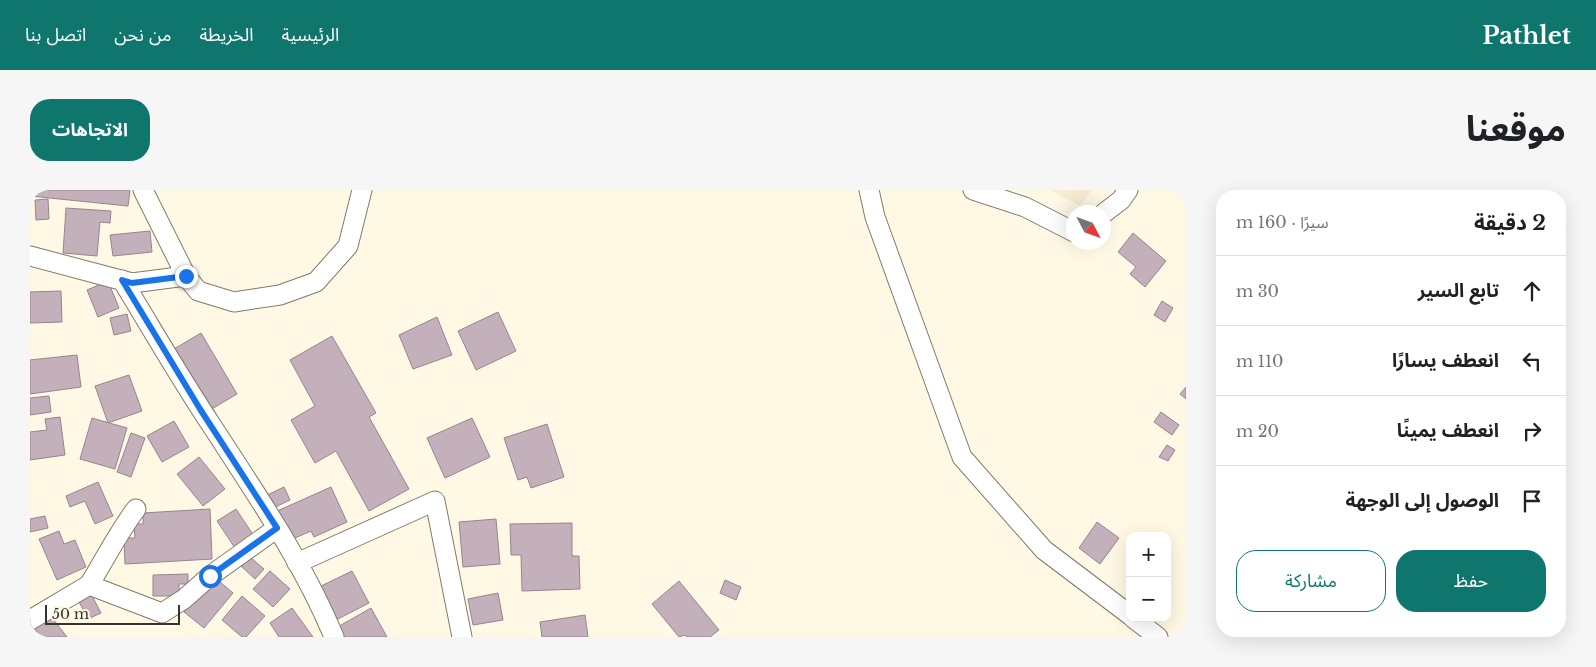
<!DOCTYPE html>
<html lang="ar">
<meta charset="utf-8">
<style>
:root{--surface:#fff;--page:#f6f6f6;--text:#202124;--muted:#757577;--line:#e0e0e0;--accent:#0f766e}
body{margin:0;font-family:"Libre Baskerville","Noto Sans Arabic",serif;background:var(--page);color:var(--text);direction:rtl}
.controls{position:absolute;right:15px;bottom:15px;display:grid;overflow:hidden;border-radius:10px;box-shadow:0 5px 20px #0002}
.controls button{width:45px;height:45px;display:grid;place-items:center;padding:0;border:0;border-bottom:1px solid var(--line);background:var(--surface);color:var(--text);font:25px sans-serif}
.compass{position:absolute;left:1036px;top:15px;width:45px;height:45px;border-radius:50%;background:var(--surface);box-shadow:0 5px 20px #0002;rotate:131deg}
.scale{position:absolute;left:15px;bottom:12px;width:135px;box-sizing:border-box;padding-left:5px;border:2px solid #36332c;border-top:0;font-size:14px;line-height:18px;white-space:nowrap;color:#36332c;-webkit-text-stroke:4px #fef8e4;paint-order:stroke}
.stop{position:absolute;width:15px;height:15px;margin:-11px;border:4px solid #1a73e8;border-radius:50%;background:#fff}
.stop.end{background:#1a73e8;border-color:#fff;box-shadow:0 1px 5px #0008}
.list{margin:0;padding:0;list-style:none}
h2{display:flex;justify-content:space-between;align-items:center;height:65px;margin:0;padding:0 20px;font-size:21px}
h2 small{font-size:16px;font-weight:400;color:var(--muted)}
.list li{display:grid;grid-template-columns:32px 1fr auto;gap:15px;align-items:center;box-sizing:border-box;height:70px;padding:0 20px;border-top:1px solid var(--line)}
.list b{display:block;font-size:19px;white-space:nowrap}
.list em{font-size:16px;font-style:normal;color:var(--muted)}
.actions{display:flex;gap:10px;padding:15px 20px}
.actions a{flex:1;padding:11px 0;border:1px solid var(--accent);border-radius:20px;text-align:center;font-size:18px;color:var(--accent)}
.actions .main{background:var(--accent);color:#fff}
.icon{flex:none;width:28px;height:28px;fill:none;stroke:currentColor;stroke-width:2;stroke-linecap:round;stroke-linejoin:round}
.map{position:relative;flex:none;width:1156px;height:447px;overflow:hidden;direction:ltr;border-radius:20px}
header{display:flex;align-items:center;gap:30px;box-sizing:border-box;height:70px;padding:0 25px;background:var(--accent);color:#fff}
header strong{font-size:24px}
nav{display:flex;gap:28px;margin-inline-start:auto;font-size:18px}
.intro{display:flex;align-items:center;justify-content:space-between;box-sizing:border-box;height:120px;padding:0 30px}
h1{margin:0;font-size:35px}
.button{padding:12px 22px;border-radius:20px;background:var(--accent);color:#fff;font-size:18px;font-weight:700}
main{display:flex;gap:30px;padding:0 30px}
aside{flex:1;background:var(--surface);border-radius:20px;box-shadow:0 5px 20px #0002}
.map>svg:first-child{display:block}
.built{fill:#f6edd2}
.building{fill:#c4b0bb;stroke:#97848f}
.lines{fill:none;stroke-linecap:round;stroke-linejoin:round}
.street-casing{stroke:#817b69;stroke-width:21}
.street{stroke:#fff;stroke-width:19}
.route{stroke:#1a73e8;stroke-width:6}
</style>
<header>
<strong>Pathlet</strong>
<nav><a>الرئيسية</a><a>الخريطة</a><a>من نحن</a><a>اتصل بنا</a></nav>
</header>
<div class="intro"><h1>موقعنا</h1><a class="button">الاتجاهات</a></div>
<main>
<aside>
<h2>2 دقيقة<small>سيرًا · 160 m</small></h2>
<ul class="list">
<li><svg class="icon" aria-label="ahead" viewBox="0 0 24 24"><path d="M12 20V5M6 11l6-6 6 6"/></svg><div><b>تابع السير</b></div><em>30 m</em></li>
<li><svg class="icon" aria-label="left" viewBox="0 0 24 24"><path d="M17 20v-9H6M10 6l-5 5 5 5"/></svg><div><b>انعطف يسارًا</b></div><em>110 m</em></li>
<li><svg class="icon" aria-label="right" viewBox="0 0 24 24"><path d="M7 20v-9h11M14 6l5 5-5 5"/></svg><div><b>انعطف يمينًا</b></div><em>20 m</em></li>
<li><svg class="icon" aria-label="arrive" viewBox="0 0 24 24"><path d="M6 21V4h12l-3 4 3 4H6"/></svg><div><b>الوصول إلى الوجهة</b></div></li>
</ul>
<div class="actions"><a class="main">حفظ</a><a>مشاركة</a></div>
</aside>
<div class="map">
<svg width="1156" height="447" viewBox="0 0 1156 447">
<rect width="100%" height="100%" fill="#fef8e4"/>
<!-- built -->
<path class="built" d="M 1020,0 L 1062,0 L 1050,16 Z"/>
<!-- building -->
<g class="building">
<path d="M 0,0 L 98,0 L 100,1 L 98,16 L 0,6 Z"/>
<path d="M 18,9 L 19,29 L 6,30 L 5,10 Z"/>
<path d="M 36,18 L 81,21 L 80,33 L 70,32 L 67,66 L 33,63 Z"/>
<path d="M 120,41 L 122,62 L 83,66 L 80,45 Z"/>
<path d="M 1103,43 L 1136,71 L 1115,97 L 1100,84 L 1106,77 L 1088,62 Z"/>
<path d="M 78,91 L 89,118 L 68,127 L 57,100 Z"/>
<path d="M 31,101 L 32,132 L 0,133 L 0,102 Z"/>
<path d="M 1132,111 L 1143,118 L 1135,132 L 1124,125 Z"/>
<path d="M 468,122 L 486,161 L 446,180 L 428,141 Z"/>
<path d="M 97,124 L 101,141 L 84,145 L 80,128 Z"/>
<path d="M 407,127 L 422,165 L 383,179 L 369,145 Z"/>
<path d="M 171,143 L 207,204 L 180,220 L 144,159 Z"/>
<path d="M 302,146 L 346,223 L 339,227 L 379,299 L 339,321 L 306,261 L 285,273 L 261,230 L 285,216 L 260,170 Z"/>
<path d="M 47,165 L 51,197 L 0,204 L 0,170 Z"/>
<path d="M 99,185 L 112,221 L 78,233 L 65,196 Z"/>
<path d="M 1156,197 L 1156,209 L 1150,204 Z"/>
<path d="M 19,206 L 21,222 L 0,225 L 0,208 Z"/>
<path d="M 1131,222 L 1149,235 L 1142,245 L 1124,232 Z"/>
<path d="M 30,227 L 35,265 L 0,270 L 0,242 L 17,240 L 15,229 Z"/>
<path d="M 62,228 L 97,238 L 85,279 L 50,269 Z"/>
<path d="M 442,228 L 460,267 L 415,288 L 397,248 Z"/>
<path d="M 144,231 L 159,257 L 132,272 L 117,246 Z"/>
<path d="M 517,234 L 534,287 L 501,298 L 497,287 L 488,290 L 474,248 Z"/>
<path d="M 101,243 L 115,248 L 101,287 L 87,282 Z"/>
<path d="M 1137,255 L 1145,260 L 1138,271 L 1129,267 Z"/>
<path d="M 169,267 L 195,299 L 173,316 L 147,284 Z"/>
<path d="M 68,292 L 83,326 L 65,334 L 55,311 L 40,317 L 36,306 Z"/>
<path d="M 254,297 L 260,310 L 241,319 L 235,306 Z"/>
<path d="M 301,297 L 317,332 L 284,347 L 281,341 L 258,351 L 245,322 Z"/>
<path d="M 180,319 L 182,369 L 95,374 L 94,348 L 105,348 L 104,334 L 113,334 L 113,323 Z"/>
<path d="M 206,319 L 226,349 L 207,361 L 187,331 Z"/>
<path d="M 15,326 L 18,338 L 0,342 L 0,329 Z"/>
<path d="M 466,329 L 470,374 L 433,377 L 429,332 Z"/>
<path d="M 1067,332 L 1089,348 L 1070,374 L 1049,358 Z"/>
<path d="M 542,333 L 542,366 L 549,366 L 550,399 L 492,401 L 491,365 L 481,365 L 480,334 Z"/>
<path d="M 29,341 L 34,354 L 45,350 L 56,377 L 27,390 L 9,349 Z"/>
<path d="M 220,367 L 234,379 L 225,389 L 211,376 Z"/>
<path d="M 240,381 L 260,399 L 243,417 L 223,399 Z"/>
<path d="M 322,381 L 339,413 L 304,431 L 287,398 Z"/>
<path d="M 158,384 L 158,394 L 149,394 L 149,406 L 123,406 L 123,385 Z"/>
<path d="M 183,386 L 203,403 L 174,438 L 154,422 Z"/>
<path d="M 695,390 L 711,397 L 706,410 L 690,403 Z"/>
<path d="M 649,391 L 689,440 L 680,447 L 657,447 L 655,445 L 649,447 L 622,414 Z"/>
<path d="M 468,403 L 473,430 L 443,435 L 438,409 Z"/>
<path d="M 61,404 L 71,423 L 58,429 L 48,410 Z"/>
<path d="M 212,406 L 235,426 L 216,447 L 212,447 L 192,430 Z"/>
<path d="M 262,418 L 283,447 L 249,447 L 240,433 Z"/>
<path d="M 341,418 L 357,447 L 311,447 L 306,438 Z"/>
<path d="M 20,425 L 37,447 L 10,447 L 4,438 Z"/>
<path d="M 555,425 L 558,447 L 512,447 L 510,432 Z"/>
</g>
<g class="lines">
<defs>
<g id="street">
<path d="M 113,0 L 156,86 L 168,101 L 204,112 L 250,105 L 286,92 L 318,56 L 332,0"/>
<path d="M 839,0 L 845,27 L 932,267 L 1014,360 L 1100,425"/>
<path d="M 943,0 L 995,17 L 1044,42"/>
<path d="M 1074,23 L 1091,10 L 1098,0"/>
<path d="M 0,66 L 102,93 L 156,86"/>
<path d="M 92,90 C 122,139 150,188 182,236 C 226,304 273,372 304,447"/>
<path d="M 267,373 L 405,311 L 432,447"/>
<path d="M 59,395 C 75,369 88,343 106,319"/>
<path d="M 1103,428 L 1128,447"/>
<path d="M 0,430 L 59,395 L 132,423 L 154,409 L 180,386 L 247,338"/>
</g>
</defs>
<!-- street casing -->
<use href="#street" class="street-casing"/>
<!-- street -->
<use href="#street" class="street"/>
</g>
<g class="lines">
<!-- route -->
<path class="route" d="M 156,86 L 102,93 L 92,90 L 170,219 L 247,338 L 180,386"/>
</g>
</svg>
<div class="controls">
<button>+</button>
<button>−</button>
</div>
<svg class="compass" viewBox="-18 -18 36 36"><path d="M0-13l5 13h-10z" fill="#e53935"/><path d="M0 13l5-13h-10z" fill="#757577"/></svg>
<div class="scale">50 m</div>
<div class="stop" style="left:180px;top:386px"></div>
<div class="stop end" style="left:156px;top:86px"></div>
</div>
</main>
